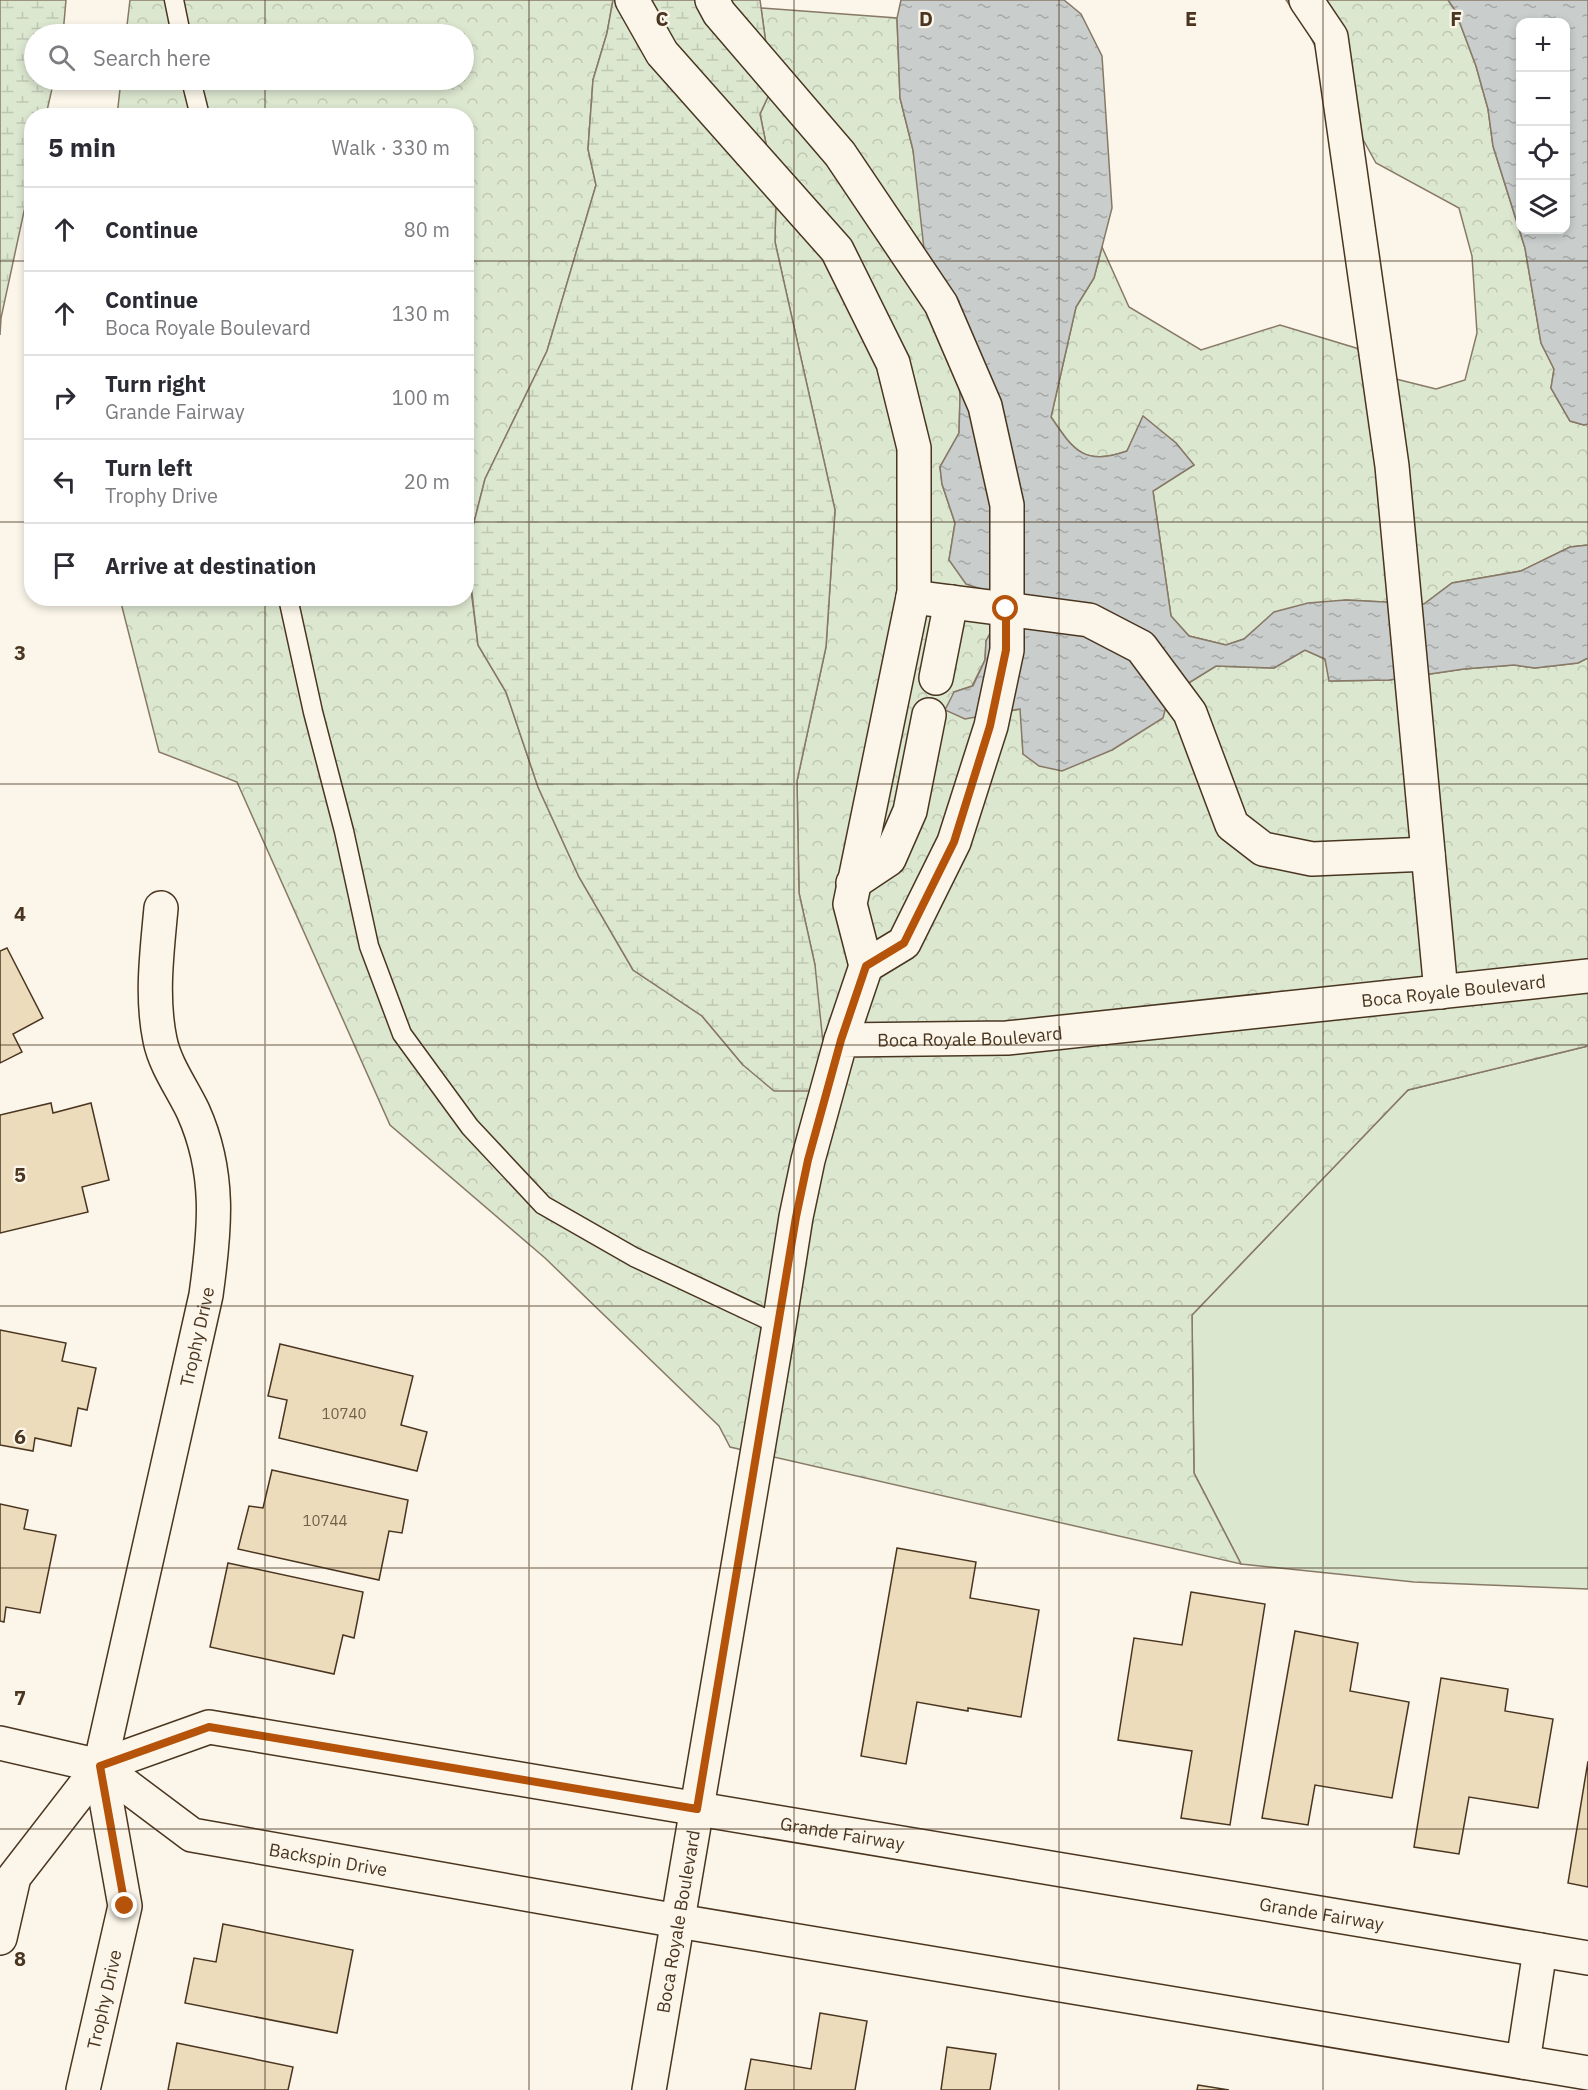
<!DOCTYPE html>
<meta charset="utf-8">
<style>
:root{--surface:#fff;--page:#f2f2f3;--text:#2b2b33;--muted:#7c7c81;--line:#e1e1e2}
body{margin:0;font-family:"IBM Plex Sans",sans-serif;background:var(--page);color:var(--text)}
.controls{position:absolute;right:18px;top:18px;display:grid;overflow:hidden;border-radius:12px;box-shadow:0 3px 9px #0003}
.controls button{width:54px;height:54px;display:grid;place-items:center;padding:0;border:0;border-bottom:2px solid var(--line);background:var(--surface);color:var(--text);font:30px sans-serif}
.stop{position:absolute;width:18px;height:18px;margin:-14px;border:4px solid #b45309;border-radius:50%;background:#fff}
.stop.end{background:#b45309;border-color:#fff;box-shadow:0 2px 6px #0008}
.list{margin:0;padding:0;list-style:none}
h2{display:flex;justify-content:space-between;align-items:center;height:78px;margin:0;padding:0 24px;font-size:26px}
h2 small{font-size:20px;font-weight:400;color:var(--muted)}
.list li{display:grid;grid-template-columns:39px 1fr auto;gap:18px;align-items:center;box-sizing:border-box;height:84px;padding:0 24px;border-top:2px solid var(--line)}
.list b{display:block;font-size:22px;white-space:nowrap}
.list p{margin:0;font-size:20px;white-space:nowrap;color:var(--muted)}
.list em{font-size:20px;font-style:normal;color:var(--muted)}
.icon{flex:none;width:33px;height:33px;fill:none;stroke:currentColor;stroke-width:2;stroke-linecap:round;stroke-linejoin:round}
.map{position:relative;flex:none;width:1588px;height:2090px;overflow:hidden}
.search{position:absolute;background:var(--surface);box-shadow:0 3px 9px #0003;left:24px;top:24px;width:450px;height:66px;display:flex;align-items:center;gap:15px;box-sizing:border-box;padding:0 21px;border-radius:33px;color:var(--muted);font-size:22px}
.panel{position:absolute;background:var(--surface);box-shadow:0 3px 9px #0003;left:24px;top:108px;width:450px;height:498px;border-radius:24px}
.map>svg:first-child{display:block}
.grass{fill:#dce7d0;stroke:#887966;stroke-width:1.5}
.forest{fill:url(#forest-crowns);stroke:#887966;stroke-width:1.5}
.wetland{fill:url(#wetland-marsh);stroke:#887966;stroke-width:1.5}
.water{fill:url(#water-ripples);stroke:#887966;stroke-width:1.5;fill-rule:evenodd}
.building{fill:#ecdcbc;stroke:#4a3520;stroke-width:1.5}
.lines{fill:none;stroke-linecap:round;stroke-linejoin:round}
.lane-casing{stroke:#4a3520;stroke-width:21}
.street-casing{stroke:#4a3520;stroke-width:36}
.lane{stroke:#fbf6e9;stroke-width:18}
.street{stroke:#fbf6e9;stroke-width:33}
.route{stroke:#b45309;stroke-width:8}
.grid{fill:none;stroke:#4a3520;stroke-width:1.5;stroke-opacity:0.55}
.labels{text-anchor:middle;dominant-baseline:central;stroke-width:4.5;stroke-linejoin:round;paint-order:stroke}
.number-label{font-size:15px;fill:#725f47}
.street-label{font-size:18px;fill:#4a3520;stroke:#fbf6e9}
.grid-label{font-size:20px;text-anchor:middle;font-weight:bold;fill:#4a3520;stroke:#fbf6e9;stroke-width:4.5;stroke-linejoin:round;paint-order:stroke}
</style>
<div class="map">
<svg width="1588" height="2090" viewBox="0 0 1588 2090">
<defs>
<pattern id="forest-crowns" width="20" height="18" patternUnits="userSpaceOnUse" patternTransform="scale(1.5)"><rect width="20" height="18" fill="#dce7d0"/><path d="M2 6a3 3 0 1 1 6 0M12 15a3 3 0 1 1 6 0" fill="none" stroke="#bec7b2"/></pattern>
<pattern id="wetland-marsh" width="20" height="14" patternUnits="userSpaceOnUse" patternTransform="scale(1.5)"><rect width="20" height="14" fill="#dce7d0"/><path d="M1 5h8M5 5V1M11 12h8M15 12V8" fill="none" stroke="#bec7b2"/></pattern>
<pattern id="water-ripples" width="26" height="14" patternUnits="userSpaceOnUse" patternTransform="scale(1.5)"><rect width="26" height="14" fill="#c9cecd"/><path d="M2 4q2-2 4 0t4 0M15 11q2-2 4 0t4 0" fill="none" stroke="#a5a8a6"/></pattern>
</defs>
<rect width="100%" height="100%" fill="#fbf6e9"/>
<!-- grass -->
<path class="grass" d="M 1588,1046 L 1588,1589 L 1414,1582 L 1241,1564 L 1194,1473 L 1192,1315 L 1408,1090 Z"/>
<!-- forest -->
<g class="forest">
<path d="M 130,0 L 613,0 L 607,33 L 593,80 L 588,149 L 596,185 L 547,351 L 485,479 L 467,550 L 466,116 L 117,116 L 121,80 L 464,80 L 464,34 L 126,34 Z"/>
<path d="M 1286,0 L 1448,0 L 1455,10 L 1476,66 L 1488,109 L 1493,146 L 1525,248 L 1541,343 L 1554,369 L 1551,388 L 1570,421 L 1584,425 L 1588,424 L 1588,545 L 1570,547 L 1521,571 L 1452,583 L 1424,604 L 1345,600 L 1259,626 L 1244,639 L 1226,645 L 1189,636 L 1171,616 L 1153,491 L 1194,465 L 1176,443 L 1143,417 L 1127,451 C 1084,466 1074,451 1051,417 L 1076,307 L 1094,278 L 1102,247 L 1129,307 L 1201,350 L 1280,325 L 1356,348 L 1396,379 L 1436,389 L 1465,380 L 1477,333 L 1472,256 L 1459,208 L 1376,163 L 1344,105 L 1307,30 Z"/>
<path d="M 761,8 L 897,18 L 900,98 L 913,150 L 932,281 L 959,300 L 958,360 L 960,397 L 959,433 L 940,467 L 942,484 L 955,523 L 949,560 L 994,593 L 998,619 L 986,641 L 985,660 L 972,686 L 954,692 L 989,714 L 1021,709 L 1023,754 L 1112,750 L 1162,718 L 1169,695 L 1216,666 L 1274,668 L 1305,650 L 1325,659 L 1330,681 L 1389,680 L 1464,669 L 1514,665 L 1535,668 L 1578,663 L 1588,658 L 1588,1046 L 1408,1090 L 1192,1315 L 1194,1473 L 1241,1564 L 730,1447 L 719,1426 L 545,1258 L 390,1125 L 237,782 L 159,752 L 120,599 L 466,598 L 467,558 L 478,645 L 506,692 L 538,787 L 579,877 L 633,970 L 702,1016 L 743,1065 L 815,965 L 799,893 L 797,781 L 826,647 L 835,510 L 775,242 L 776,193 L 760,114 L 772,88 Z"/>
</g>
<!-- wetland -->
<g class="wetland">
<path d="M 0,0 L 66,0 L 63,34 L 34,34 L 34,80 L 54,80 L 46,115 L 32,116 L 31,179 L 1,318 L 0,335 Z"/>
<path d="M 613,0 L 760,0 L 772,88 L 760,114 L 776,193 L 775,242 L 835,510 L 826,647 L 797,781 L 799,893 L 815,965 L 823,1043 L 815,1091 L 774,1091 L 743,1065 L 702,1016 L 633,970 L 579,877 L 538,787 L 506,692 L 478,645 L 467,550 L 485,479 L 547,351 L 596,185 L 588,149 L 593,80 L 607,33 Z"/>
</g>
<!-- water -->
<g class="water">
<path d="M 901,0 L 1064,0 L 1081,14 L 1102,56 L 1112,208 L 1094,278 L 1076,307 L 1051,417 C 1074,451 1084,466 1127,451 L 1143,416 L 1176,443 L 1194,465 L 1153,491 L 1171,616 L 1189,636 L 1226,645 L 1244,639 L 1274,612 L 1308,603 L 1345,600 L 1424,604 L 1452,583 L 1521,571 L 1570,547 L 1588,545 L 1588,658 L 1578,663 L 1535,668 L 1514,665 L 1464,669 L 1389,680 L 1329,681 L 1325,659 L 1305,650 L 1274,668 L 1216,666 L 1169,695 L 1163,718 L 1112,750 L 1062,771 L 1039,766 L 1023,754 L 1020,709 L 965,719 L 945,710 L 954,692 L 973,686 L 985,660 L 986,641 L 998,619 L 994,593 L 966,584 L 949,560 L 955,523 L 942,484 L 940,467 L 959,433 L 960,397 L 958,360 L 959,301 L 932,281 L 926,267 L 913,150 L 900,98 L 897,18 Z"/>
<path d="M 1448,0 L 1588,0 L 1588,424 L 1584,425 L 1570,421 L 1551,388 L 1554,369 L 1541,343 L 1525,248 L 1493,146 L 1488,109 L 1476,66 L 1455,10 ZM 1520,22 L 1566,22 L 1566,230 L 1520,230 Z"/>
</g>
<!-- building -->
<g class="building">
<path d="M 7,948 L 43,1018 L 13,1034 L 22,1052 L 0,1063 L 0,951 Z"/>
<path d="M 51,1103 L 53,1113 L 91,1103 L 109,1180 L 82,1187 L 88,1212 L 0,1233 L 0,1115 Z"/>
<path d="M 0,1330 L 66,1343 L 62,1361 L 96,1368 L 87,1410 L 78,1408 L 71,1446 L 35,1438 L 33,1451 L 0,1445 Z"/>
<path d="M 280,1344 L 413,1376 L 401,1425 L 427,1432 L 417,1471 L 279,1438 L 287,1400 L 268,1396 Z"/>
<path d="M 272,1470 L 408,1500 L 402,1533 L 389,1531 L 379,1580 L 238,1549 L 249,1506 L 263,1508 Z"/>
<path d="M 0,1504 L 28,1510 L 24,1529 L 56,1535 L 40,1613 L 6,1607 L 4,1622 L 0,1621 Z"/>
<path d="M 897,1548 L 976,1562 L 970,1598 L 1039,1610 L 1021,1717 L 968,1708 L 968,1711 L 917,1702 L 906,1764 L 861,1756 Z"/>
<path d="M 228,1563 L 363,1592 L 354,1638 L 343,1635 L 334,1674 L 210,1647 Z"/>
<path d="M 1191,1592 L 1265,1604 L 1230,1825 L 1181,1818 L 1192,1751 L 1118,1740 L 1134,1638 L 1182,1645 Z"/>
<path d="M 1295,1631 L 1358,1643 L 1350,1691 L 1409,1702 L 1392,1798 L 1315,1785 L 1308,1825 L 1262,1818 Z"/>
<path d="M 1441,1678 L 1508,1689 L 1505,1711 L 1553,1719 L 1538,1808 L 1469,1797 L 1459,1854 L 1414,1847 Z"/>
<path d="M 1588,1761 L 1588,1887 L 1568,1883 Z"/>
<path d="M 223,1924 L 353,1950 L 337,2033 L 185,2003 L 194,1958 L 216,1962 Z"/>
<path d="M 820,2013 L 867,2021 L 855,2090 L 745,2090 L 751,2059 L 811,2069 Z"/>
<path d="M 177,2043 L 293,2067 L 288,2090 L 168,2090 Z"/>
<path d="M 947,2047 L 996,2054 L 990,2090 L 941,2090 Z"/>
<path d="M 1198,2085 L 1229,2090 L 1197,2090 Z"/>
</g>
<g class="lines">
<defs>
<g id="lane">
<path d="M 174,0 L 181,34"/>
<path d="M 191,80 L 200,116"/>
<path d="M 288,598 L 313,712 L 344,831 L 369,946 L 402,1034 L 470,1127 L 543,1205 L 634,1257 L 779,1325"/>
</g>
<g id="street">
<path d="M 632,0 L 662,53 L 837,250 L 893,363 L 914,448 L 914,592 L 850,904 L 866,966 L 904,943 L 954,842 L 991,726 L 1007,650 L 1007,505 L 985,406 L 941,304 L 840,154 L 719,13 L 712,0"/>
<path d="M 1306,0 L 1331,37 L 1392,466 L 1441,992"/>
<path d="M 913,597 L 1089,620 L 1141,647 L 1190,713 L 1232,825 L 1263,849 L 1312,859 L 1428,854"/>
<path d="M 936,678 L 951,602"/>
<path d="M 853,883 L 889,859 L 910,811 L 929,715"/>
<path d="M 841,1040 L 866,966"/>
<path id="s1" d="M 0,1743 L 100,1766 L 192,1835 L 678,1921 L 1588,2073"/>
<path id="s2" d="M 100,1766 L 209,1727 L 1588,1958"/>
<path d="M 0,1938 L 14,1877 L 100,1766"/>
<path d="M 1523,2062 L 1540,1950"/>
<path id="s3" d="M 83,2090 L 125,1906 L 100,1766 L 206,1295 C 215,1230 221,1173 193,1111 C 182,1088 165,1065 160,1040 C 151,997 157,952 161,908"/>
<path id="s4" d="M 649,2090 L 779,1325 L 796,1217 L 808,1160 L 841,1040 L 1007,1038 L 1588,976"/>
</g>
</defs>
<!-- lane casing -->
<use href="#lane" class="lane-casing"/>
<!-- street casing -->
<use href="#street" class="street-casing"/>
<!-- lane -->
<use href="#lane" class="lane"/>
<!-- street -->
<use href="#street" class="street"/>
</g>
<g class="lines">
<!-- route -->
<path class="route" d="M 125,1906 L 100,1766 L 209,1727 L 697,1809 L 796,1217 L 808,1160 L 841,1040 L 866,966 L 904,943 L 954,842 L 990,726 L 1006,650 L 1006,609"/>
</g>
<!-- grid -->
<path class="grid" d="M 265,0 L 265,34M 529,0 L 529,2090M 794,0 L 794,2090M 1059,0 L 1059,2090M 1323,0 L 1323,2090M 265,80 L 265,116M 0,261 L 32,261M 466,261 L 1588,261M 0,522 L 32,522M 466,522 L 1588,522M 265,598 L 265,2090M 0,784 L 1588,784M 0,1045 L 1588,1045M 0,1306 L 1588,1306M 0,1568 L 1588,1568M 0,1829 L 1588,1829"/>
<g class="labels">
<!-- number labels -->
<g class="number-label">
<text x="344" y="1413">10740</text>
<text x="325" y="1520">10744</text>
</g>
<!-- street labels -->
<g class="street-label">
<text stroke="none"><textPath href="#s4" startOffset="1683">Boca Royale Boulevard</textPath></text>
<text stroke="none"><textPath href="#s4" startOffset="1197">Boca Royale Boulevard</textPath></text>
<text stroke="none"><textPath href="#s3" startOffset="771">Trophy Drive</textPath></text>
<text stroke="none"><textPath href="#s2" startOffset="758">Grande Fairway</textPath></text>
<text stroke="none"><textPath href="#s1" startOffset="356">Backspin Drive</textPath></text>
<text stroke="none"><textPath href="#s2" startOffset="1244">Grande Fairway</textPath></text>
<text stroke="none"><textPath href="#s4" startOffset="171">Boca Royale Boulevard</textPath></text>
<text stroke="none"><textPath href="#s3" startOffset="93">Trophy Drive</textPath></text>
</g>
</g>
<g class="grid-label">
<text x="662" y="26">C</text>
<text x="926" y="26">D</text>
<text x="1191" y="26">E</text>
<text x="1456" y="26">F</text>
<text x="20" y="660">3</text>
<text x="20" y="921">4</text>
<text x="20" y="1182">5</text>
<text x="20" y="1444">6</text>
<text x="20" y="1705">7</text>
<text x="20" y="1966">8</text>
</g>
</svg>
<div class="controls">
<button>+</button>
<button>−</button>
<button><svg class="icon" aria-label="locate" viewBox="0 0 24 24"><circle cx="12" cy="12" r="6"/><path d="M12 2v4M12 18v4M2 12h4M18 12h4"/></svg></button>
<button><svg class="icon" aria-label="layers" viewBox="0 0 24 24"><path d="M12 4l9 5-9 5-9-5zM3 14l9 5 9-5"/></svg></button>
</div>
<div class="stop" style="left:1006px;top:609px"></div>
<div class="stop end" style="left:125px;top:1906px"></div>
<div class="search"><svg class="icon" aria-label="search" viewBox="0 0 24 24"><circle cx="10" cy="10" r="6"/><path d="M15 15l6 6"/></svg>Search here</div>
<section class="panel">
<h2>5 min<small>Walk · 330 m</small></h2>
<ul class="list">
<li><svg class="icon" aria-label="ahead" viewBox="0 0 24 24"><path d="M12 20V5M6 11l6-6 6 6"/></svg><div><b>Continue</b></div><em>80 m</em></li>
<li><svg class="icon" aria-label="ahead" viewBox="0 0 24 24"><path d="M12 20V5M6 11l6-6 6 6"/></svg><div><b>Continue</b><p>Boca Royale Boulevard</p></div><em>130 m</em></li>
<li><svg class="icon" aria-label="right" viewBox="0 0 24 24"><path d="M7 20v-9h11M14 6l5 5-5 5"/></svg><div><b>Turn right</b><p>Grande Fairway</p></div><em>100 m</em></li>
<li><svg class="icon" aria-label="left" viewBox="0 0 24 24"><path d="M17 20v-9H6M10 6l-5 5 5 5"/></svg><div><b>Turn left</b><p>Trophy Drive</p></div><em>20 m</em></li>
<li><svg class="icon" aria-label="arrive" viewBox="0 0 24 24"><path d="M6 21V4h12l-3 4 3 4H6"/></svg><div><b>Arrive at destination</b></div></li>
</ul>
</section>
</div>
